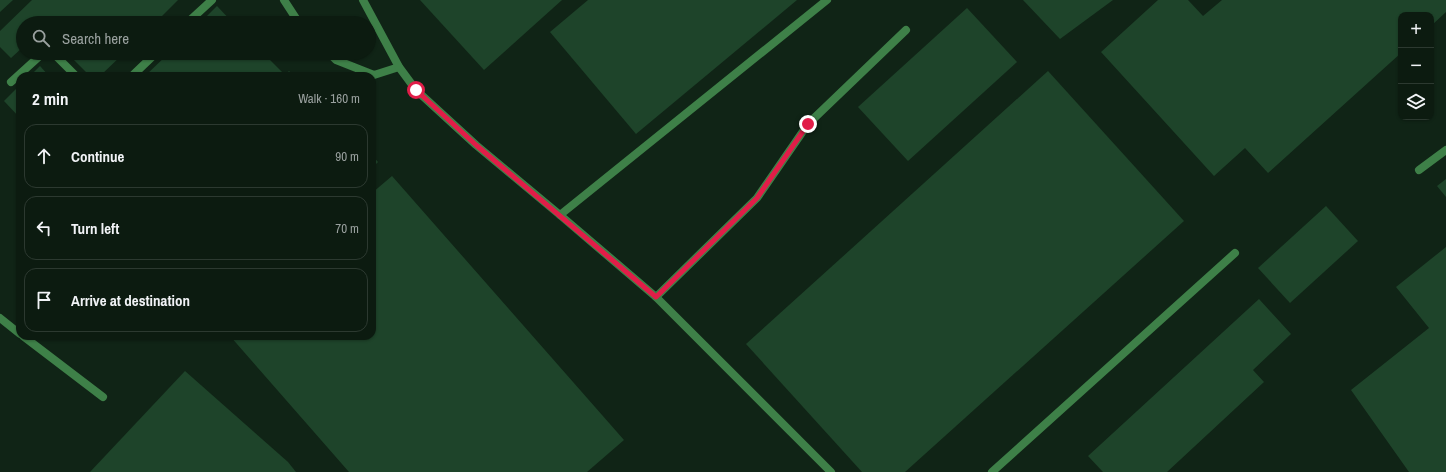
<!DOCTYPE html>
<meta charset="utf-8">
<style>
:root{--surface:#0c1b10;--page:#1a281e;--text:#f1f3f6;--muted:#9aa19f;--line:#2c3930}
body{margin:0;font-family:"Archivo Narrow",sans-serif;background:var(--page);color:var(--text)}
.controls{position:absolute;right:12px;top:12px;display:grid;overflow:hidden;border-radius:8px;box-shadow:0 1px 3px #0004}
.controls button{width:36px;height:36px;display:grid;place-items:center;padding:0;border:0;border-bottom:1px solid var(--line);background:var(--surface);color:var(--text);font:20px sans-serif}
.stop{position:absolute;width:12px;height:12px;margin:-9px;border:3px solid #e11d48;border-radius:50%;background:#fff}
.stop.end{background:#e11d48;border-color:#fff;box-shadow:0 1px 4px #0008}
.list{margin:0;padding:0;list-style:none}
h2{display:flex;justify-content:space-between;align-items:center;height:52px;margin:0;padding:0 16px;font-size:17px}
h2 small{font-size:13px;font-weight:400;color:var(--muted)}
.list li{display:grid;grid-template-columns:26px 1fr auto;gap:12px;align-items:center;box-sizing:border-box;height:64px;margin:0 8px 8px;padding:0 8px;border:1px solid var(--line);border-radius:12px}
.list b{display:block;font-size:15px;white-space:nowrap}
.list em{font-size:13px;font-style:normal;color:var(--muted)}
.icon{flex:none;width:22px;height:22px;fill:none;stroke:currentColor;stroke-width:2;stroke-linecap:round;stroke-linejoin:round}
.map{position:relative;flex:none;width:1446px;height:472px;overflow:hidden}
.search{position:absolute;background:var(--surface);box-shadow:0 1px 3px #0004;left:16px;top:16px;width:360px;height:44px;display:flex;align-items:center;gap:10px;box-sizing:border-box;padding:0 14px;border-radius:22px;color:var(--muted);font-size:15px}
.panel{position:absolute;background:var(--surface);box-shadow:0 1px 3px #0004;left:16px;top:72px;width:360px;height:268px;border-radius:12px}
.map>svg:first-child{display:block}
.building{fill:#1e442a}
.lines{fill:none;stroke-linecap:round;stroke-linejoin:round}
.lane{stroke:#3e8048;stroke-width:8}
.street{stroke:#3e8048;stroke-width:8}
.route{stroke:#e11d48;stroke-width:5}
</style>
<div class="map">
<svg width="1446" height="472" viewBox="0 0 1446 472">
<rect width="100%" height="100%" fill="#102416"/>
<!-- building -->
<g class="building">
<path d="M 0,0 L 13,0 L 0,12 Z"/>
<path d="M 32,0 L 178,0 L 155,23 L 23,23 L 23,47 L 11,58 L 0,47 L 0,31 Z"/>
<path d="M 420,0 L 562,0 L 484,70 Z"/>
<path d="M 588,0 L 797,0 L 636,134 L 550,32 Z"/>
<path d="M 1023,0 L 1113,0 L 1060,39 Z"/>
<path d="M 1158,0 L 1188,0 L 1203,16 L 1222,0 L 1446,0 L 1446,12 L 1431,26 L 1431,15 L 1401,15 L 1401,53 L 1268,173 L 1245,148 L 1214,176 L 1101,52 Z"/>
<path d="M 217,6 L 233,23 L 200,23 Z"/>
<path d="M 967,8 L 1017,62 L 908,161 L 858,107 Z"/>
<path d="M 67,53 L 124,53 L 100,76 L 90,76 Z"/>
<path d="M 169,53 L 263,53 L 285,75 L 289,71 L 294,76 L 145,76 Z"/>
<path d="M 40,66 L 49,76 L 30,76 Z"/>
<path d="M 1048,71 L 1184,221 L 905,472 L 862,472 L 746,344 Z"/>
<path d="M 20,85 L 20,118 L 4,101 Z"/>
<path d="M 372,155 L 378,162 L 372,168 Z"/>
<path d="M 392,176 L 624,440 L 587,472 L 349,472 L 230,336 L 372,336 L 372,193 Z"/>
<path d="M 1446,179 L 1446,197 L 1437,186 Z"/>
<path d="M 1326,206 L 1358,241 L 1290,303 L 1258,268 Z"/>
<path d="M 1446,247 L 1446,472 L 1409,472 L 1351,390 L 1429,328 L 1396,287 Z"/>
<path d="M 1259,299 L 1291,334 L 1253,370 L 1264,382 L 1167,472 L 1103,472 L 1088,456 Z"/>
<path d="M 185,371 L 288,462 L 296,472 L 90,472 Z"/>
</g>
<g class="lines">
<!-- lane -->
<g class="lane">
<path d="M 284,0 L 299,23"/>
<path d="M 187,23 L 212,0"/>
<path d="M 52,53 L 57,57 L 76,76"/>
<path d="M 329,53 L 336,60 L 374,75 L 399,67"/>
<path d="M 132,76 L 156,53"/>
<path d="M 11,82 L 43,53"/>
<path d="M 1419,170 L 1446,150"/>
<path d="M 560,215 L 827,0"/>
<path d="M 656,297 L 757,198 L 808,124 L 906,30"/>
<path d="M 0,318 L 20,334"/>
<path d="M 23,336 L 103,397"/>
<path d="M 992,472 L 1235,253"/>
</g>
<!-- street -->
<path class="street" d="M 363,0 L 399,67 L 416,90 L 476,145 L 560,215 L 656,297 L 831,472"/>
</g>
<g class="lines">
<!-- route -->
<path class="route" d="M 416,90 L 476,145 L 656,297 L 757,198 L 808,124"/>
</g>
</svg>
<div class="controls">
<button>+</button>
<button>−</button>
<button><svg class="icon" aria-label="layers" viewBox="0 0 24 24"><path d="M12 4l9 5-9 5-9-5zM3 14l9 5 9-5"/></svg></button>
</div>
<div class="stop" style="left:416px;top:90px"></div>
<div class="stop end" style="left:808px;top:124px"></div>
<div class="search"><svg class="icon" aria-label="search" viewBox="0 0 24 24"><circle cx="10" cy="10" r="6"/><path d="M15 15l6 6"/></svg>Search here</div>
<section class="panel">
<h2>2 min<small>Walk · 160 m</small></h2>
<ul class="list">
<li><svg class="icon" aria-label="ahead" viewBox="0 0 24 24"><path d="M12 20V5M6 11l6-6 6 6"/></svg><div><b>Continue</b></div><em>90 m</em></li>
<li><svg class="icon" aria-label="left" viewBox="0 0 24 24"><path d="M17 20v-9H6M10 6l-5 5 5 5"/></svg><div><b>Turn left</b></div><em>70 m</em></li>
<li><svg class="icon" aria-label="arrive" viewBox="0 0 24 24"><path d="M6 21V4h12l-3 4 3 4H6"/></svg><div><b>Arrive at destination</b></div></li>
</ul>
</section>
</div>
